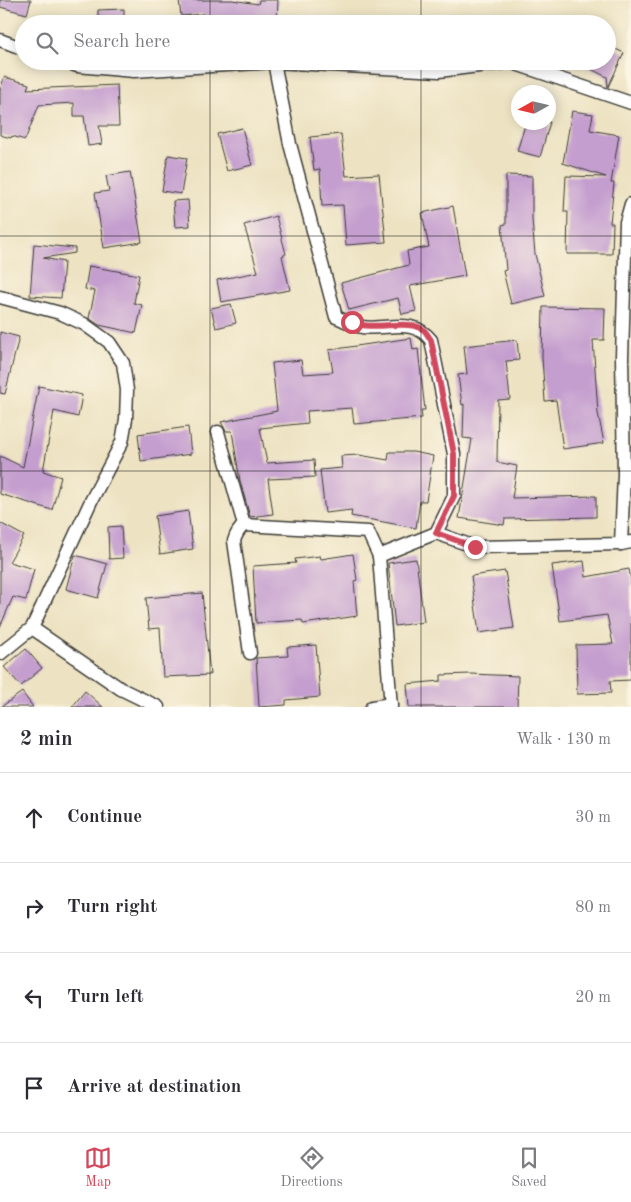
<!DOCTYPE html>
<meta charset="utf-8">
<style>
:root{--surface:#fff;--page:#f7f7f7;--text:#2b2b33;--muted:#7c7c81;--line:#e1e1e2;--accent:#d1495b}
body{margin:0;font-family:"Old Standard TT",serif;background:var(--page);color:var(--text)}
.compass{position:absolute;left:511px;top:85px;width:45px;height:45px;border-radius:50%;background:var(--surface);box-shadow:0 2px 12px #0003;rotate:262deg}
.stop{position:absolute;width:15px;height:15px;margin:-11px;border:4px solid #d1495b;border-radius:50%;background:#fff}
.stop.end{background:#d1495b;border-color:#fff;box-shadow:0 1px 5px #0008}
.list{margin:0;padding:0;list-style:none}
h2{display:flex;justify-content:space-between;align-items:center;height:65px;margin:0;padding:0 20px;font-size:21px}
h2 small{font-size:16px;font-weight:400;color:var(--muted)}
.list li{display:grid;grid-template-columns:32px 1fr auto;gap:15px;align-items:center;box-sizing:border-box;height:90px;padding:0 20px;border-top:1px solid var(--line)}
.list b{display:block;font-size:19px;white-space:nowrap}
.list em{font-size:16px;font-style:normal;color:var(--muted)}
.icon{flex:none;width:28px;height:28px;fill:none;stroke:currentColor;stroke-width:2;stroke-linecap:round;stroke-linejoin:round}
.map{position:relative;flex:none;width:631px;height:707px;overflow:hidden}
.search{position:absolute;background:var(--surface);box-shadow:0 2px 12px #0003;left:15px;right:15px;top:15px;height:55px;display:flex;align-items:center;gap:12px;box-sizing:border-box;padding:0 18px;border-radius:28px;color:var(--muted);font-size:19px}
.sheet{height:425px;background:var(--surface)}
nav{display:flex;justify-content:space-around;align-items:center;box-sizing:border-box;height:70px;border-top:1px solid var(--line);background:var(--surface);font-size:14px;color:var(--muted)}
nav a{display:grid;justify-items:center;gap:2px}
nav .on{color:var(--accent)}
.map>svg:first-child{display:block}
.building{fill:#c49ecf}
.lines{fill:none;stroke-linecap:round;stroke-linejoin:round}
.street-casing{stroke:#3b3a35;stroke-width:15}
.street{stroke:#fff;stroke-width:12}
.route{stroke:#d1495b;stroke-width:6}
.grid{fill:none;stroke:#1c1c1c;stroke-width:1;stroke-opacity:0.55}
</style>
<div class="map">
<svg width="631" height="707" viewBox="0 0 631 707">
<rect width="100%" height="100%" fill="#fcf5e5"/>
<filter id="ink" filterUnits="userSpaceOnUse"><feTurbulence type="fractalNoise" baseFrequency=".02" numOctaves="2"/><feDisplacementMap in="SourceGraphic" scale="10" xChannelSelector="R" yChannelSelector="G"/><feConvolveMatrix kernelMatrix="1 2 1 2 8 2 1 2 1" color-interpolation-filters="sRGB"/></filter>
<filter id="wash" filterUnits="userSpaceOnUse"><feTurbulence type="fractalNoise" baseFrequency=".0096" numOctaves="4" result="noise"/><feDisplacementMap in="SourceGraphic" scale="20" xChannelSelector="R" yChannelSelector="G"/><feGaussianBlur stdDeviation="1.12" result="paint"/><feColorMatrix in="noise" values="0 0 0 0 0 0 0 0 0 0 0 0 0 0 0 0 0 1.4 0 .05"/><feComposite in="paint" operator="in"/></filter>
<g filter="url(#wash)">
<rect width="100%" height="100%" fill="#ede3c3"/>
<g id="blocks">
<!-- building -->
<g class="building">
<path d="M 0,0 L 31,0 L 27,14 L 0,7 Z"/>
<path d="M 179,0 L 232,0 L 258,4 L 259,0 L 278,0 L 277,24 L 202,24 L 203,14 L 181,16 Z"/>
<path d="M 124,9 L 124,24 L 98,24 L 98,10 Z"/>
<path d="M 607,45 L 624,53 L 608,87 L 607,77 L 575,61 L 607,61 Z"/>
<path d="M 4,77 L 29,84 L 27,89 L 117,85 L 119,126 L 99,126 L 102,144 L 88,146 L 84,116 L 74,116 L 74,103 L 39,105 L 25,140 L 12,136 L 11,138 L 0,135 L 0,91 Z"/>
<path d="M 572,111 L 593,114 L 590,130 L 619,135 L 611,183 L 614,183 L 610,223 L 613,223 L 612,254 L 567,254 L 568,212 L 564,212 L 566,176 L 606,177 L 563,163 Z"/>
<path d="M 526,122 L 550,122 L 540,157 L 517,151 Z"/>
<path d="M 242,128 L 252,165 L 227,171 L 217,134 Z"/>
<path d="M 341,134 L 346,176 L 379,174 L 386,242 L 346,245 L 343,205 L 322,206 L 320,169 L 314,170 L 310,137 Z"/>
<path d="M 168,155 L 187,158 L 181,194 L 162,191 Z"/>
<path d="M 130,172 L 142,242 L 104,248 L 95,193 L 109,191 L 106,176 Z"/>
<path d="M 506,175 L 532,176 L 532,220 L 535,254 L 545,296 L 511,304 L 503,271 L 506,270 L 502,225 L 506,224 Z"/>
<path d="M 188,200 L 190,226 L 175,227 L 173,201 Z"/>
<path d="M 453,206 L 465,276 L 410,286 L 416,311 L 402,314 L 398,298 L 349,310 L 341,283 L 409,265 L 407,251 L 429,247 L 422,213 Z"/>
<path d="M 276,216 L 286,254 L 282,256 L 290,290 L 221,302 L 217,280 L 258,272 L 244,225 Z"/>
<path d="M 34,244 L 75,248 L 75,253 L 43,258 L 64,262 L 61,298 L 30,296 Z"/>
<path d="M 89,266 L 139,275 L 134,303 L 142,305 L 136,333 L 99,325 L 89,318 L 95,291 L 85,289 Z"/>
<path d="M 231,304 L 236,323 L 216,328 L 211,308 Z"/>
<path d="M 543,307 L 605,308 L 604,340 L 593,340 L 598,413 L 604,443 L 563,449 L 556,400 L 545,401 L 542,358 Z"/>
<path d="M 0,332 L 19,337 L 5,394 L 0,393 Z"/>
<path d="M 411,338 L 413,350 L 418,349 L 425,410 L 421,410 L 422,418 L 354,424 L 352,408 L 307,411 L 308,423 L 260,428 L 267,463 L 314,460 L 315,477 L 268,479 L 273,514 L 250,517 L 240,481 L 232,431 L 226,431 L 221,422 L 277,411 L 272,363 L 301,360 L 303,374 L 333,372 L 329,350 Z"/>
<path d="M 517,340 L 519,360 L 506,361 L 510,399 L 498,400 L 497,462 L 517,466 L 512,498 L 596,496 L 596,517 L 505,519 L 504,525 L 459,518 L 472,439 L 463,438 L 464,404 L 462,405 L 458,375 L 467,374 L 464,346 Z"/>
<path d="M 39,386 L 82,395 L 78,417 L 54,411 L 43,471 L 61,477 L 52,510 L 0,494 L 0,456 L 23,467 Z"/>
<path d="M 188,427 L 191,454 L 141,461 L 138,434 Z"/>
<path d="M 389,452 L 413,452 L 433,456 L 426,501 L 420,501 L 416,528 L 351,516 L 352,510 L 325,513 L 320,470 L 342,468 L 341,456 L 359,455 L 388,460 Z"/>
<path d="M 188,511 L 193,549 L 160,554 L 155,516 Z"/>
<path d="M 0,523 L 24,536 L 9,562 L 34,569 L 26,600 L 13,597 L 0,627 Z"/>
<path d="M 121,526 L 123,558 L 109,559 L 108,527 Z"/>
<path d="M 353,554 L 357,580 L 354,581 L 357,616 L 303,624 L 302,620 L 256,623 L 253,566 L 296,563 L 295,559 L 320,556 L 321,559 Z"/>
<path d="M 75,555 L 107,564 L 98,598 L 66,589 Z"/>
<path d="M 416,559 L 424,622 L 395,626 L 388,563 Z"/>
<path d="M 584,561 L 586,577 L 629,569 L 631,580 L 631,680 L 610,681 L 611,693 L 577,694 L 576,645 L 613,644 L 607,615 L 560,621 L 552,565 Z"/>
<path d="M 505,571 L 514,628 L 479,633 L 471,576 Z"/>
<path d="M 202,593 L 210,675 L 163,677 L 160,628 L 149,629 L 146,598 Z"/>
<path d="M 316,645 L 320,697 L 286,700 L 286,705 L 259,707 L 256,658 L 288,656 L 287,647 Z"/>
<path d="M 26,649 L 42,668 L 21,686 L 4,667 Z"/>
<path d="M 471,674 L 518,676 L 517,707 L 409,707 L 407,684 L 441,681 L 441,675 Z"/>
<path d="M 85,691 L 103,707 L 72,707 Z"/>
<path d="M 22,692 L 33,707 L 1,707 Z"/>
</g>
</g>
</g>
<g filter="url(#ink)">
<use href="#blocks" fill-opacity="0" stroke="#3b3a35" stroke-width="1"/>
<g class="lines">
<defs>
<g id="street">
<path d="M 0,40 L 24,49"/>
<path d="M 64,61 L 77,66 L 134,71 L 274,62 L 439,71 L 510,62 L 631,103"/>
<path d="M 274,62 L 290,144 L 336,317 C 344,320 353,325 362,327 C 387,331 412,316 431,340 L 454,454 L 454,496 L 436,533"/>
<path d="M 0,297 L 60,313 L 84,324 L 109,342 L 123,363 L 127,390 L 126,419 L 122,442 L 91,501 L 32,628 L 0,654"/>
<path d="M 218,432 L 244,525"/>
<path d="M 621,544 L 624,474 L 622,357 L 626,222 L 631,204"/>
<path d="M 379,556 L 436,533 L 475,547 L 621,544 L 631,542"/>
<path d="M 32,628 L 121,689 L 158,707"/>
<path d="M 250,653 L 234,541 C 236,534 238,530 244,525 L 368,532 L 379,556 L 391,707"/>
<path d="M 372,707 L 391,704"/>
</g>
</defs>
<!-- street casing -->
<use href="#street" class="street-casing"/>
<!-- street -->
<use href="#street" class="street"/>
</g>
</g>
<g class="lines" filter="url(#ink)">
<!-- route -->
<path class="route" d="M 352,322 C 372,332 408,318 424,330 C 426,332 429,337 431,340 L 454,454 L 454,496 L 436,533 L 475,547"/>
</g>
<!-- grid -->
<path class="grid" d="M 210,0 L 210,24M 421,0 L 421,24M 210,61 L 210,707M 421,61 L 421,707M 0,236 L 631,236M 0,471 L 631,471"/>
</svg>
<svg class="compass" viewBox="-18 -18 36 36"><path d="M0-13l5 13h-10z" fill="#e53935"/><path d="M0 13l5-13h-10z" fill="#7c7c81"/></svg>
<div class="stop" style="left:352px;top:322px"></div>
<div class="stop end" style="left:475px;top:547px"></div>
<div class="search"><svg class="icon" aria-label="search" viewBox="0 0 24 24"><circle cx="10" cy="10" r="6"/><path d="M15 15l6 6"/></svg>Search here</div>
</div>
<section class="sheet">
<h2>2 min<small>Walk · 130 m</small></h2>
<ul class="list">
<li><svg class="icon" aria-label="ahead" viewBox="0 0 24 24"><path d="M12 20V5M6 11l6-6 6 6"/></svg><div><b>Continue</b></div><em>30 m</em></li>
<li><svg class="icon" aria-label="right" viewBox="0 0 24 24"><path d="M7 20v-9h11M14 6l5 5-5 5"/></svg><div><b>Turn right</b></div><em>80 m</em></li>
<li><svg class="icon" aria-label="left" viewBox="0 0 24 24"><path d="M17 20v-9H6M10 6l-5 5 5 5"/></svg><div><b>Turn left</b></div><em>20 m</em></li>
<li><svg class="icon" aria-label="arrive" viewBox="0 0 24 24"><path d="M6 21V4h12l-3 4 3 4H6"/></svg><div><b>Arrive at destination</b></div></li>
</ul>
</section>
<nav>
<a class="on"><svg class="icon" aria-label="map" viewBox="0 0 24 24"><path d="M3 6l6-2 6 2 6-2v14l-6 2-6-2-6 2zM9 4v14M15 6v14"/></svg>Map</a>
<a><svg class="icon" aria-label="directions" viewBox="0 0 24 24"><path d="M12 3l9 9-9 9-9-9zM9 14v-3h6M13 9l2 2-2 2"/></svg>Directions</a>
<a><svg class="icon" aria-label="saved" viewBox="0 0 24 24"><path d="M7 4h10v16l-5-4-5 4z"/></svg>Saved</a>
</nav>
